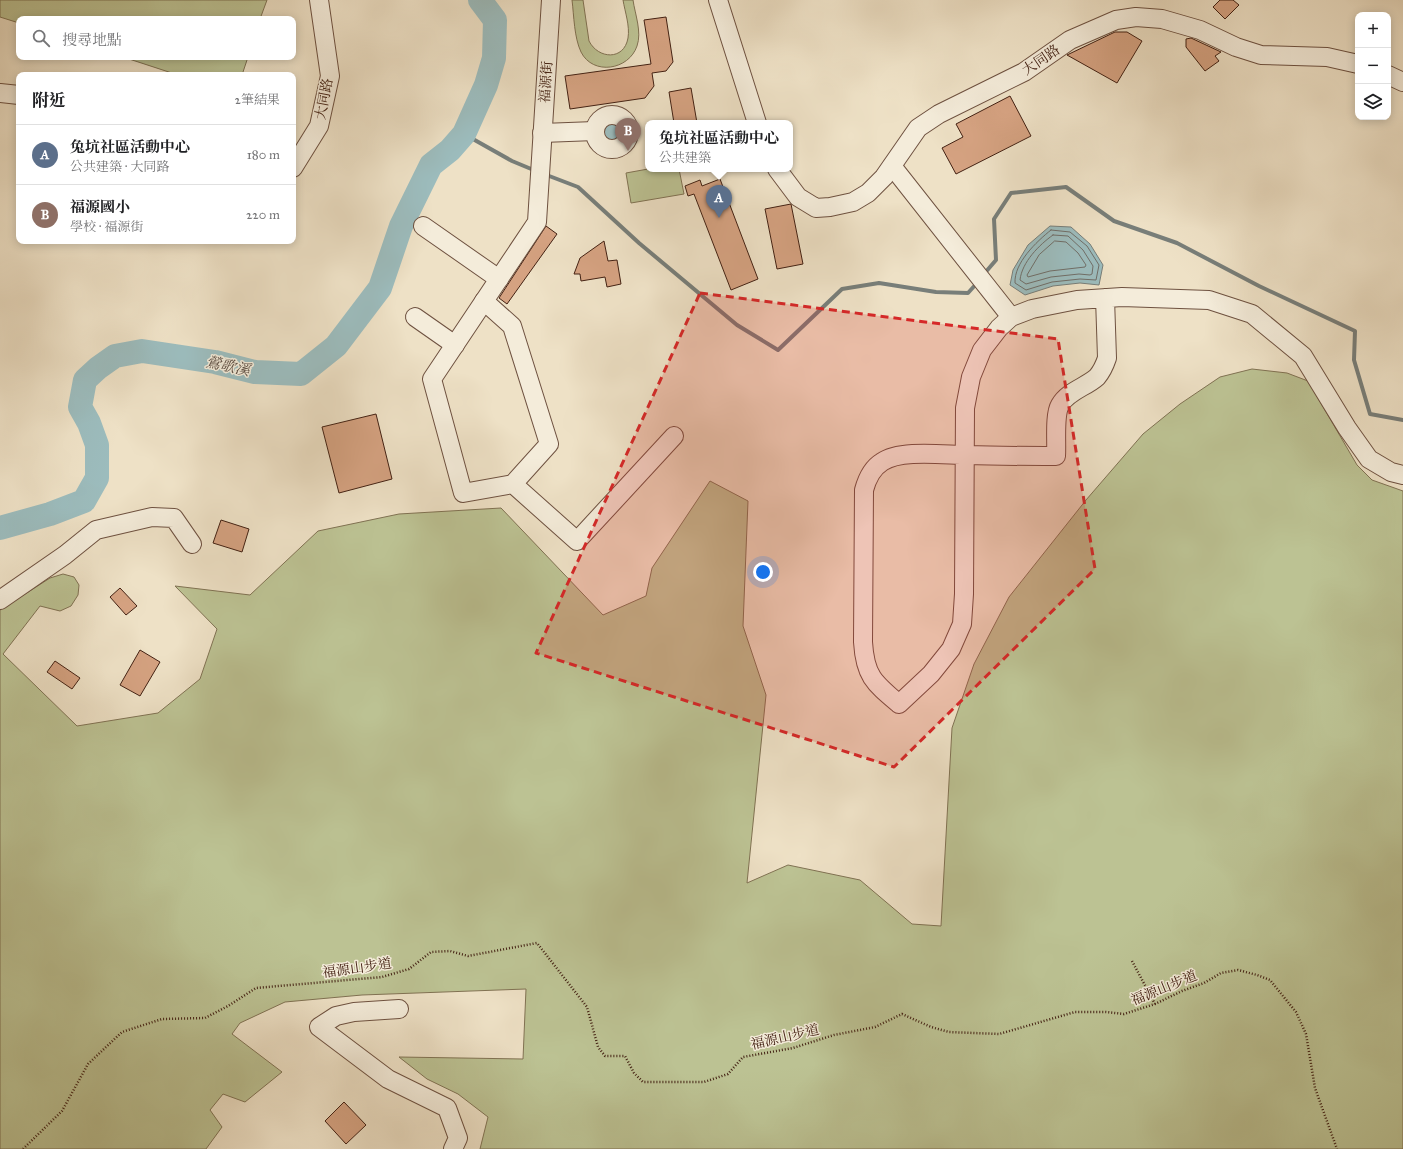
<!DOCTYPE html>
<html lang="zh-TW">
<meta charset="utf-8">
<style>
:root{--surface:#fff;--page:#f2f2f2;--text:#202124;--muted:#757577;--line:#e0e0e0;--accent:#0b8043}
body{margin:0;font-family:"IM FELL Great Primer","Noto Serif TC",serif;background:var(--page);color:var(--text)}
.controls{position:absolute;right:12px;top:12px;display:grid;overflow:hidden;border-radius:8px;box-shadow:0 2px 10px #0003}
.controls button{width:36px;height:36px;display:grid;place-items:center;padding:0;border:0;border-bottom:1px solid var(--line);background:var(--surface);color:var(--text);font:20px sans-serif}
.you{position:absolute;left:763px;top:572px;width:14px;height:14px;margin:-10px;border:3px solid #fff;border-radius:50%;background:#1a73e8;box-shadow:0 0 0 6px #1a73e833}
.badge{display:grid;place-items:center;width:26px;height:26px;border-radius:50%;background:var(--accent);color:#fff;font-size:13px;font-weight:700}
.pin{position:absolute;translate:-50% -33px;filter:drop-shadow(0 1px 2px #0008)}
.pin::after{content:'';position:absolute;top:21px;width:14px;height:12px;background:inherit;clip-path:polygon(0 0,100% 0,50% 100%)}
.popup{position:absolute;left:645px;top:120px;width:148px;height:52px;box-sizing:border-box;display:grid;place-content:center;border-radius:8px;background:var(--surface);filter:drop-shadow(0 1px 3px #0005);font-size:13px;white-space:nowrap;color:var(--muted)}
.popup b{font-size:15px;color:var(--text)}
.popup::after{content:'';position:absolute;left:50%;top:100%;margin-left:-8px;border:8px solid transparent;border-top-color:var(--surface)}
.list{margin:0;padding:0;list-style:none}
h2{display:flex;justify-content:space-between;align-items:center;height:52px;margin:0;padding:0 16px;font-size:17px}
h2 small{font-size:13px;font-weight:400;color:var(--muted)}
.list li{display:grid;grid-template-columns:26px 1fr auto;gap:12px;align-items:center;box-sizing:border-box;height:60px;padding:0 16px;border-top:1px solid var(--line)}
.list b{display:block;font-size:15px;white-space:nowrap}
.list p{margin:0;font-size:13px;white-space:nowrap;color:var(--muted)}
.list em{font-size:13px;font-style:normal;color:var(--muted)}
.icon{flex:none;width:22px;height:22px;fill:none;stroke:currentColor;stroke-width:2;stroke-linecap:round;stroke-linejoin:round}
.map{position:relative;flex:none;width:1403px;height:1149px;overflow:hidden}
.search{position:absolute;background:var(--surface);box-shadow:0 2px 10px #0003;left:16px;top:16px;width:280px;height:44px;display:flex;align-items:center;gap:10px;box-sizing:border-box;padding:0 14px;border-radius:8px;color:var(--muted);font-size:15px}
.panel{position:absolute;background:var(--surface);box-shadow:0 2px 10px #0003;left:16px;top:72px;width:280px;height:172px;border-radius:8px}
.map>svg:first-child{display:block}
.green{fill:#bcc293;stroke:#807253}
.water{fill:#9cbcbd;stroke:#787e79}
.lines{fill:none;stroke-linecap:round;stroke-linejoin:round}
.shore{stroke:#706e68;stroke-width:1}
.stream{stroke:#787e79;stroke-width:4}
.river{stroke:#9cbcbd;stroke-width:24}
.building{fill:#d5a281;stroke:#432113}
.minor-casing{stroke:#6e5140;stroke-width:20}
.path{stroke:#432113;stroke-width:2.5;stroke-dasharray:1 2;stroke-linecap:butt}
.minor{stroke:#f4ecda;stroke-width:18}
.marked{fill:#d62828;fill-opacity:0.2;stroke:#d62828;stroke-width:3;stroke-dasharray:8 5;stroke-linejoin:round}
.labels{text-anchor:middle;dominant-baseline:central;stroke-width:3;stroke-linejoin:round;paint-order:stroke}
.street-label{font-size:14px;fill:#432113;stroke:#f4ecda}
.water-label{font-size:15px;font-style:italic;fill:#5e5046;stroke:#f4ecda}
</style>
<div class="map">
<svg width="1403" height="1149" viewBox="0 0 1403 1149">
<rect width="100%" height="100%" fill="#eee1c6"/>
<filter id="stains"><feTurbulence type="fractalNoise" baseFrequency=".005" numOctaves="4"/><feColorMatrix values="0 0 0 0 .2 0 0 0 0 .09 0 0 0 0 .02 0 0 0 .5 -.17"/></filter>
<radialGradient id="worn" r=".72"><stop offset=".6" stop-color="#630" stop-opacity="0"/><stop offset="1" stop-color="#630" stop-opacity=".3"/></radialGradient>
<!-- green -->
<g class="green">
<path d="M 0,0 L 267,0 L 260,19 L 19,19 L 19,23 L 0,17 Z"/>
<path d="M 572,0 L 583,0 L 589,41 C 598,59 624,61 628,38 C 630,26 625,12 623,0 L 633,0 C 635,14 642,32 637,46 C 629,70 593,76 581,52 C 574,37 574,16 572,0 Z"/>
<path d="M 123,57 L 248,57 L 242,75 L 178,75 Z"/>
<path d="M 648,169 L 679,169 L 684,194 L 631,203 L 626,173 Z"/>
<path d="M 1252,369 L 1287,373 L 1308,381 L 1357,465 L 1372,480 L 1403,491 L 1403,1149 L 480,1149 L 488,1117 L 458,1094 L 427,1079 L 399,1057 L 523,1059 L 526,989 L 362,995 L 285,1002 L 240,1023 L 232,1034 L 282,1072 L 245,1102 L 223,1094 L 210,1110 L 222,1127 L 206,1149 L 0,1149 L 0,610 L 50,578 L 63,574 L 74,577 L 79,585 L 78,595 L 71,606 L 60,611 L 40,606 L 3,654 L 77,726 L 158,713 L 200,679 L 217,629 L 175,586 L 250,595 L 318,531 L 399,514 L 501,508 L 603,615 L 646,596 L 652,568 L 710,481 L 748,501 L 743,626 L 766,695 L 747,883 L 788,865 L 860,880 L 912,924 L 941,926 L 952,728 L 974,664 L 1009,597 L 1086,500 L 1143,434 L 1180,404 L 1220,377 Z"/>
</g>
<!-- water -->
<g class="water">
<circle cx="612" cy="132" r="9"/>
<path d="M 1050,226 L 1071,227 L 1090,244 L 1103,265 L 1099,285 L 1080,283 L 1053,286 L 1025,295 L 1010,285 L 1013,270 L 1028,245 Z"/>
</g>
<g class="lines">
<!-- shore -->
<g class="shore">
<path d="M 1051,230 L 1070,232 L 1087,246 L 1099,265 L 1096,280 L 1080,279 L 1052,282 L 1026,290 L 1015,283 C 1014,263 1036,242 1051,230 Z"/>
<path d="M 1053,235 L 1068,236 L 1083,250 L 1093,266 L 1092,274 L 1090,275 L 1079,274 L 1051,277 L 1026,284 L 1020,280 C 1022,262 1039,245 1053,235 Z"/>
<path d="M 1055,241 L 1066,242 L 1078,253 L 1086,265 L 1085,267 L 1050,271 L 1028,277 L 1027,275 L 1039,255 Z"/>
</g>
<!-- stream -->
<g class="stream">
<path d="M 464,134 L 512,161 L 536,171"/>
<path d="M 544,174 L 578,187 L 639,243 L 737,325 L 778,350 L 842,289 L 879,283 L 936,292 L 968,293 L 977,283"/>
<path d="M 984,274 L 996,260 L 994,219 L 1011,193 L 1066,187 L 1114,221 L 1177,243 L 1259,286 L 1355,331 L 1354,360 L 1370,414 L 1403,420"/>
</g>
<!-- river -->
<path class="river" d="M 0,528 L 50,514 L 84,501 L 97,478 L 97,445 L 89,423 L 80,407 L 85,380 L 98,368 L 115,356 L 142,351 L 215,362 L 255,372 L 301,374 L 336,346 L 380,288 L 401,226 L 431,165 L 450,150 L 464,134 L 486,85 L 494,58 L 495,20 L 480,0"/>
</g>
<!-- building -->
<g class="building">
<path d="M 1220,0 L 1233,0 L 1239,5 L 1225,19 L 1213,7 Z"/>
<path d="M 666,17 L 673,62 L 666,71 L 652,73 L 654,86 L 645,98 L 570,109 L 565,76 L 651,64 L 644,20 Z"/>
<path d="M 1115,32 L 1127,32 L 1142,41 L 1117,83 L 1067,55 Z"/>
<path d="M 1191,38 L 1221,52 L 1215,56 L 1219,61 L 1205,71 L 1186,47 L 1186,39 Z"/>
<path d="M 691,88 L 697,123 L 674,123 L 669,92 Z"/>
<path d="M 1010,96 L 1031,136 L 956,174 L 942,148 L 963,137 L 956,124 Z"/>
<path d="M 720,179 L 758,279 L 731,290 L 694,194 L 688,196 L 685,186 L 700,180 L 702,186 Z"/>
<path d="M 791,204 L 803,264 L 777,269 L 765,209 Z"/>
<path d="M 546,226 L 557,234 L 507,304 L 499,298 Z"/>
<path d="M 604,241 L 608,261 L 617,260 L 621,284 L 607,287 L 605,277 L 581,281 L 580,274 L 574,274 L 580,258 Z"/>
<path d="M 376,414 L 392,479 L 339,493 L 322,427 Z"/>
<path d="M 221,520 L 249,529 L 242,552 L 213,543 Z"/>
<path d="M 120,588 L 137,606 L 126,615 L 110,597 Z"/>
<path d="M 140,650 L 160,662 L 140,696 L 120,685 Z"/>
<path d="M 55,661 L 80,678 L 72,689 L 47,672 Z"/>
<path d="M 344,1102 L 366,1125 L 346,1144 L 325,1121 Z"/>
</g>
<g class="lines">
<defs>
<g id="minor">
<path d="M 551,0 L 537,222 L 432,379 L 463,493 L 513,484 L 577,541 L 674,436"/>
<path d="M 718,0 L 757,123"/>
<path d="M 1388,75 L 1403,82"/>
<path d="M 0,93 L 19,95"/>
<circle cx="612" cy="132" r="17"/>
<path d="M 542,133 L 595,131"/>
<path d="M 892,166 L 1011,317"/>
<path d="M 293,168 L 319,126 L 330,76 L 319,0"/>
<path d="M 777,169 L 798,197 L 816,208 L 830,207 L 853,202 L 868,193 L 884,177 L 918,128 L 939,114 L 1024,72 L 1070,40 L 1116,20 L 1136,17 L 1162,19 L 1200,30 L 1236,47 L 1261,55 L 1327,57 L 1358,64"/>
<path d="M 423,226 L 499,279"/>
<path d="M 1105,298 L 1107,358 C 1105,364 1102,371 1097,377 C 1086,387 1068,391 1060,405 C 1054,415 1057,443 1056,456 C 1026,456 997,456 967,455 C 945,455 900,449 882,462 C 872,468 867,479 864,490 L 863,642 C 865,676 874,683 899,704 L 931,674 L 951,649 L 962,624 L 964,594 L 965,408 L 971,377 L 982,350 L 999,328 L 1011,317 L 1032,309 L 1077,300 L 1122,297 L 1209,300 L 1252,314 L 1303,356 L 1347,428 L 1369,459 L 1391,472 L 1403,475"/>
<path d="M 484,301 L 512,326 L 549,444 L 513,484"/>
<path d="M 415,317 L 455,345"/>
<path d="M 0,600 L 65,555 L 96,530 L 152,517 L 174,518 L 192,544"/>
<path d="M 399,1009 L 354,1012 L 336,1016 L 319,1027 L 388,1079 L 447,1108 L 458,1138 L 453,1149"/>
</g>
</defs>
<!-- minor casing -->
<use href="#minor" class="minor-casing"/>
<!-- path -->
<g class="path">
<path d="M 1132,961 L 1155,1004"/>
<path d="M 23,1149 L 62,1111 L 88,1064 L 122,1032 L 162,1019 L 205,1018 L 228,1006 L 256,988 L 382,977 L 409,969 L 431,952 L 450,951 L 468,956 L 537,943 L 587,1007 L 598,1047 L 605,1056 L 625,1056 L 634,1073 L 643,1082 L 704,1082 L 728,1074 L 743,1057 L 793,1048 L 834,1035 L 875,1027 L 902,1014 L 931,1027 L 949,1032 L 999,1034 L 1075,1012 L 1106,1012 L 1124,1014 L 1155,1004 L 1182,991 L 1204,983 L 1221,973 L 1238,970 L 1257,975 L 1270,980 L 1296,1012 L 1306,1034 L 1315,1088 L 1337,1149"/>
</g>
<!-- minor -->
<use href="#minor" class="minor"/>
</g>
<!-- marked area -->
<path class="marked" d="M 700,293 L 1058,339 L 1095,569 L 894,767 L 536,653 Z"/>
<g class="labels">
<!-- street labels -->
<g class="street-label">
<text transform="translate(1041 60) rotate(-34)">大同路</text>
<text transform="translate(546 82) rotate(-86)">福源街</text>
<text transform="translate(324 99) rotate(-79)">大同路</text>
<text transform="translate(357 968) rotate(-8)">福源山步道</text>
<text transform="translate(1164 988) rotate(-22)">福源山步道</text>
<text transform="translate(785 1037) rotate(-13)">福源山步道</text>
</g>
<!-- water labels -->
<g class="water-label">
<text transform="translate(228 366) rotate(12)">鶯歌溪</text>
</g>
</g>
<rect width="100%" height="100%" filter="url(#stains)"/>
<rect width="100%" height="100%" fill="url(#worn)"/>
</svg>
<div class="controls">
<button>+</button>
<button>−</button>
<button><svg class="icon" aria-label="layers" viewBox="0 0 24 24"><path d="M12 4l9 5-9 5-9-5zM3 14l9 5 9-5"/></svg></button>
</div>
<div class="you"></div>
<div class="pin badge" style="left:719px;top:218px;background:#5c6f8a">A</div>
<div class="popup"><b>兔坑社區活動中心</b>公共建築</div>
<div class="pin badge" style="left:628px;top:151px;background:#8d6e63">B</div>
<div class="search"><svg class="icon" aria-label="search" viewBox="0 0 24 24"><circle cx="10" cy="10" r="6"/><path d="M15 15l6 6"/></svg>搜尋地點</div>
<section class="panel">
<h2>附近<small>2筆結果</small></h2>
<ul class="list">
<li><span class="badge" style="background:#5c6f8a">A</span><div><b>兔坑社區活動中心</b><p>公共建築 · 大同路</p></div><em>180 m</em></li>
<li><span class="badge" style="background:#8d6e63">B</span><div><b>福源國小</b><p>學校 · 福源街</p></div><em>220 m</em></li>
</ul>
</section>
</div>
